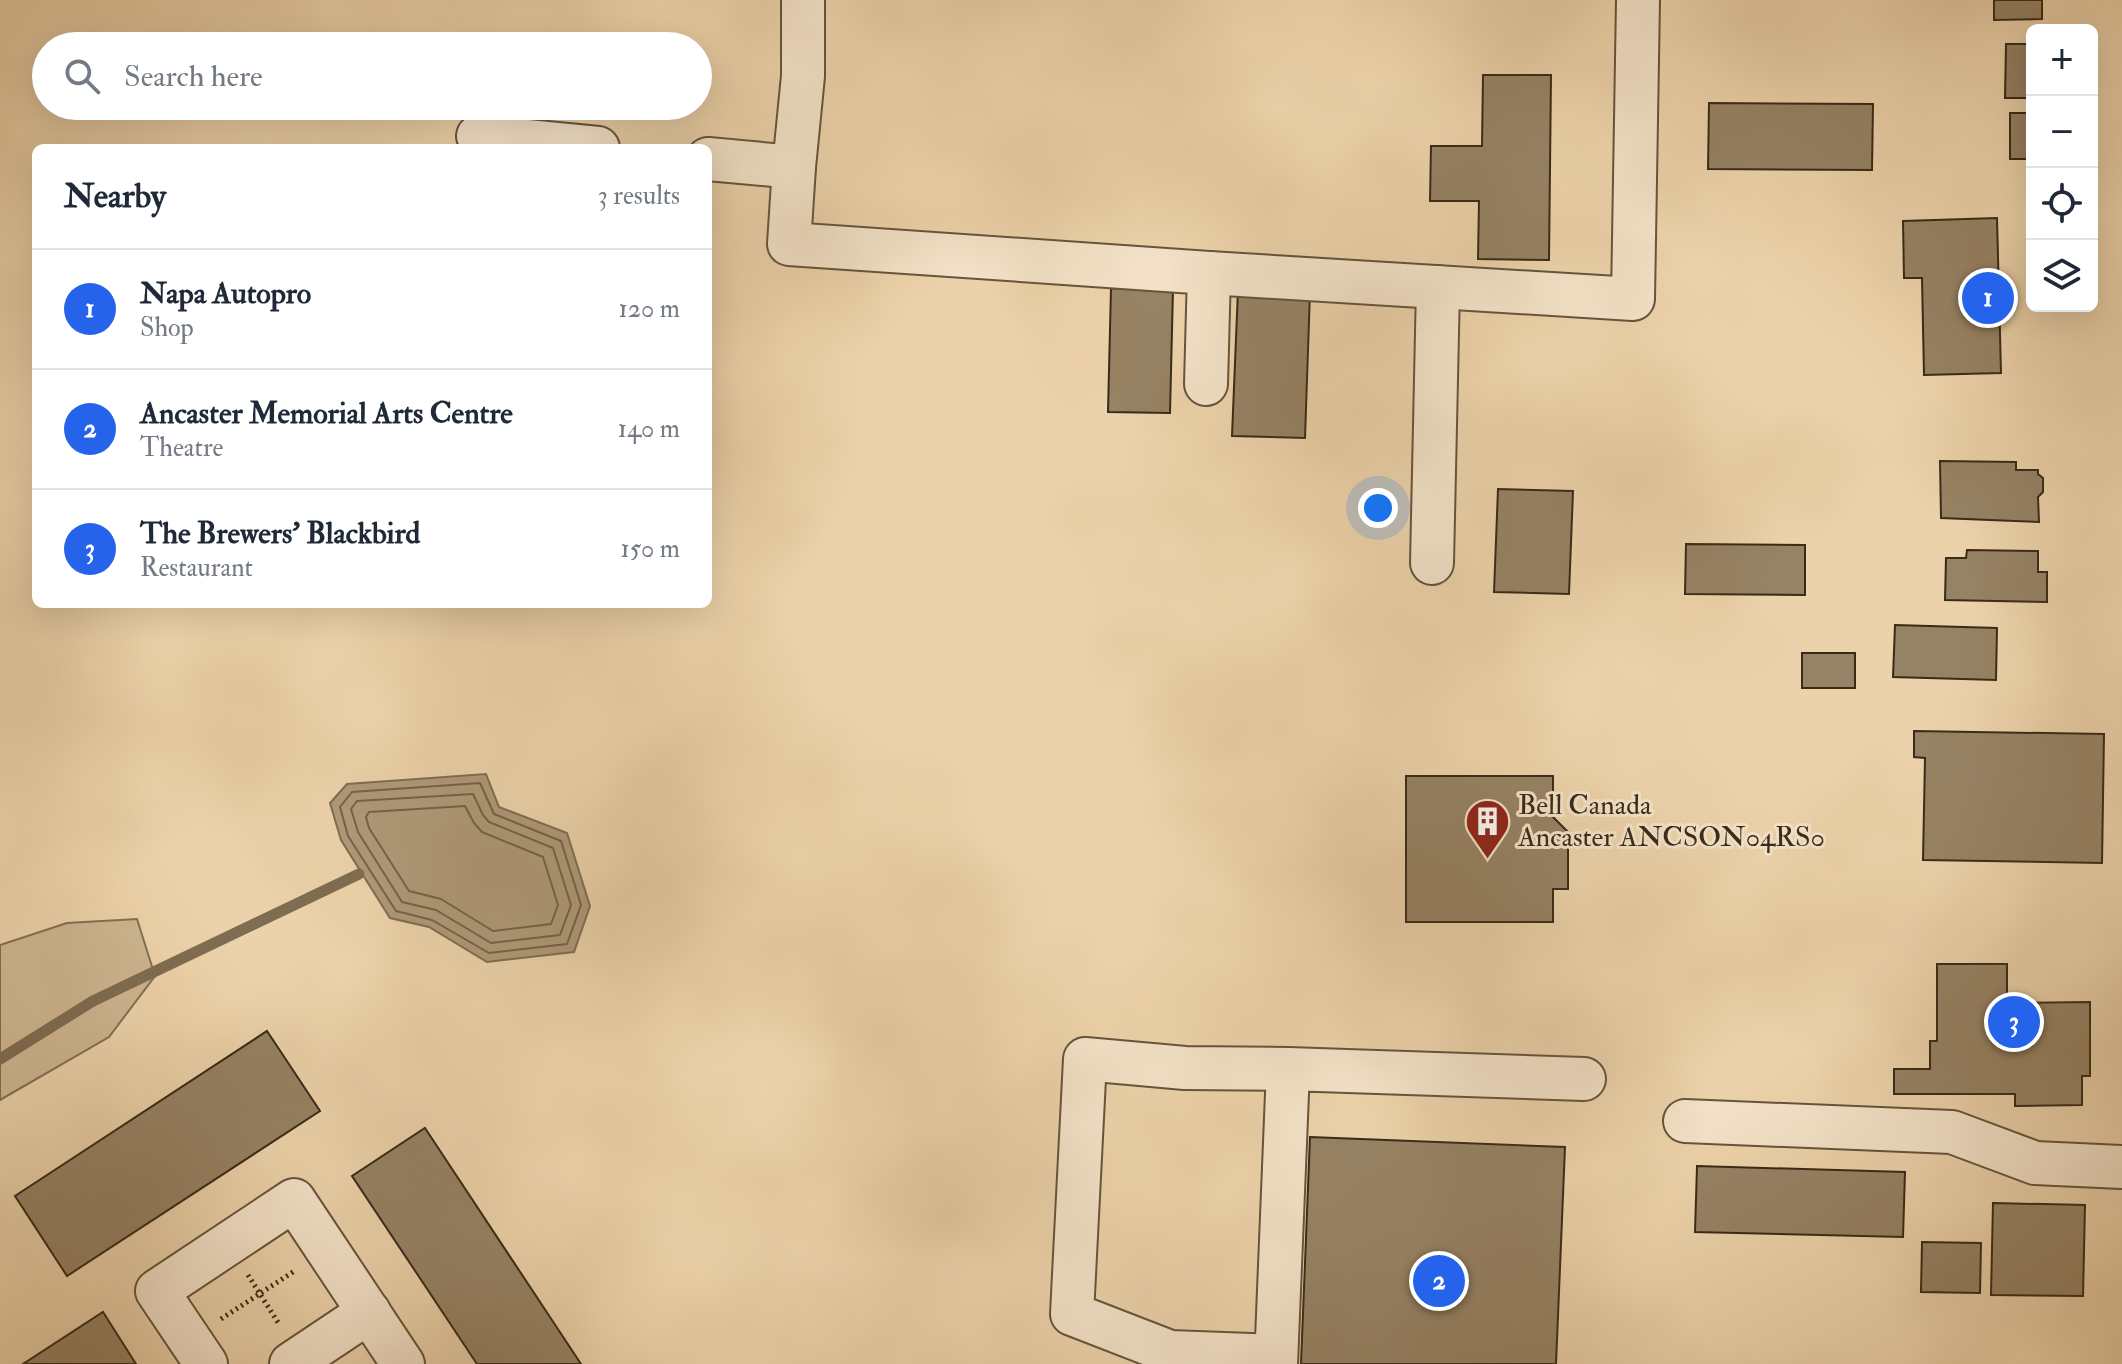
<!DOCTYPE html>
<meta charset="utf-8">
<style>
:root{--surface:#fff;--page:#f6f6f7;--text:#1f2937;--muted:#747a83;--line:#e0e1e3;--accent:#2563eb}
body{margin:0;font-family:"IM FELL Double Pica",serif;background:var(--page);color:var(--text)}
.controls{position:absolute;right:24px;top:24px;display:grid;overflow:hidden;border-radius:12px;box-shadow:0 8px 32px #0002}
.controls button{width:72px;height:72px;display:grid;place-items:center;padding:0;border:0;border-bottom:2px solid var(--line);background:var(--surface);color:var(--text);font:40px sans-serif}
.you{position:absolute;left:1378px;top:508px;width:28px;height:28px;margin:-20px;border:6px solid #fff;border-radius:50%;background:#1a73e8;box-shadow:0 0 0 12px #1a73e833}
.badge{display:grid;place-items:center;width:52px;height:52px;border-radius:50%;background:var(--accent);color:#fff;font-size:26px;font-weight:700}
.pin{position:absolute;translate:-50% -50%;border:4px solid #fff;box-shadow:0 2px 8px #0006}
.list{margin:0;padding:0;list-style:none}
h2{display:flex;justify-content:space-between;align-items:center;height:104px;margin:0;padding:0 32px;font-size:34px}
h2 small{font-size:26px;font-weight:400;color:var(--muted)}
.list li{display:grid;grid-template-columns:52px 1fr auto;gap:24px;align-items:center;box-sizing:border-box;height:120px;padding:0 32px;border-top:2px solid var(--line)}
.list b{display:block;font-size:30px;white-space:nowrap}
.list p{margin:0;font-size:26px;white-space:nowrap;color:var(--muted)}
.list em{font-size:26px;font-style:normal;color:var(--muted)}
.icon{flex:none;width:44px;height:44px;fill:none;stroke:currentColor;stroke-width:2;stroke-linecap:round;stroke-linejoin:round}
.map{position:relative;flex:none;width:2122px;height:1364px;overflow:hidden}
.search{position:absolute;background:var(--surface);box-shadow:0 8px 32px #0002;left:32px;top:32px;width:680px;height:88px;display:flex;align-items:center;gap:20px;box-sizing:border-box;padding:0 28px;border-radius:44px;color:var(--muted);font-size:30px}
.panel{position:absolute;background:var(--surface);box-shadow:0 8px 32px #0002;left:32px;top:144px;width:680px;height:464px;border-radius:12px}
.map>svg:first-child{display:block}
.green{fill:#cdb691;stroke:#827054;stroke-width:2}
.water{fill:#af9978;stroke:#7f6d52;stroke-width:2}
.lines{fill:none;stroke-linecap:round;stroke-linejoin:round}
.shore{stroke:#746248;stroke-width:2}
.stream{stroke:#7f6d52;stroke-width:11}
.building{fill:#968264;stroke:#382b18;stroke-width:2}
.minor-casing{stroke:#65553c;stroke-width:46}
.path{stroke:#382b18;stroke-width:5;stroke-dasharray:2 4;stroke-linecap:butt}
.minor{stroke:#f3e2c8;stroke-width:42}
.labels{text-anchor:middle;dominant-baseline:central;stroke-width:6;stroke-linejoin:round;paint-order:stroke}
.poi-label{font-size:28px;fill:#382b18;stroke:#f3e2c8;text-anchor:start}
</style>
<div class="map">
<svg width="2122" height="1364" viewBox="0 0 2122 1364">
<rect width="100%" height="100%" fill="#ecd2aa"/>
<filter id="stains"><feTurbulence type="fractalNoise" baseFrequency=".0025" numOctaves="4"/><feColorMatrix values="0 0 0 0 .2 0 0 0 0 .09 0 0 0 0 .02 0 0 0 .5 -.17"/></filter>
<radialGradient id="worn" r=".72"><stop offset=".6" stop-color="#630" stop-opacity="0"/><stop offset="1" stop-color="#630" stop-opacity=".3"/></radialGradient>
<!-- green -->
<path class="green" d="M 137,919 L 155,976 L 109,1037 L 0,1100 L 0,945 L 67,923 Z"/>
<!-- water -->
<path class="water" d="M 486,774 L 499,807 L 567,833 L 590,906 L 574,952 L 487,962 L 429,927 L 390,918 L 341,840 L 330,803 L 347,784 Z"/>
<g class="lines">
<!-- shore -->
<g class="shore">
<path d="M 480,783 L 494,814 L 561,841 L 581,905 L 567,944 L 489,953 L 432,920 L 396,911 L 348,836 L 340,807 L 352,792 Z"/>
<path d="M 473,794 L 483,815 L 489,822 L 553,848 L 571,905 L 560,935 L 491,943 L 436,910 L 402,902 L 358,832 L 351,809 L 357,801 Z"/>
<path d="M 465,806 L 474,823 L 482,832 L 543,857 L 558,905 L 551,924 L 493,931 L 441,899 L 409,891 L 369,828 L 366,817 L 369,812 Z"/>
</g>
<!-- stream -->
<path class="stream" d="M 0,1059 L 93,1001 L 359,874"/>
</g>
<!-- building -->
<g class="building">
<path d="M 1994,0 L 2042,0 L 2042,19 L 1994,20 Z"/>
<path d="M 2006,44 L 2032,44 L 2032,98 L 2005,98 Z"/>
<path d="M 2092,45 L 2096,45 L 2095,99 L 2092,99 Z"/>
<path d="M 1483,75 L 1551,75 L 1549,260 L 1478,259 L 1479,201 L 1430,201 L 1431,146 L 1482,146 Z"/>
<path d="M 1709,103 L 1873,104 L 1872,170 L 1708,169 Z"/>
<rect x="2010" y="113" width="22" height="46"/>
<path d="M 1997,218 L 2001,373 L 1924,375 L 1922,278 L 1904,278 L 1903,221 Z"/>
<path d="M 1111,288 L 1173,289 L 1170,413 L 1108,412 Z"/>
<path d="M 1238,290 L 1310,292 L 1305,438 L 1232,436 Z"/>
<path d="M 1940,461 L 2016,462 L 2016,470 L 2038,470 L 2038,474 L 2043,478 L 2043,492 L 2038,497 L 2039,522 L 1941,518 Z"/>
<path d="M 1498,489 L 1573,491 L 1569,594 L 1494,592 Z"/>
<path d="M 1686,544 L 1805,545 L 1805,595 L 1685,594 Z"/>
<path d="M 1967,550 L 2038,551 L 2038,572 L 2047,572 L 2047,602 L 1945,600 L 1946,558 L 1966,558 Z"/>
<path d="M 1895,625 L 1997,628 L 1996,680 L 1893,677 Z"/>
<rect x="1802" y="653" width="53" height="35"/>
<path d="M 1914,731 L 2104,734 L 2102,863 L 1923,860 L 1925,758 L 1914,757 Z"/>
<path d="M 1406,776 L 1553,776 L 1553,817 L 1568,832 L 1568,889 L 1553,889 L 1553,922 L 1406,922 Z"/>
<path d="M 1937,964 L 2007,964 L 2007,1003 L 2090,1002 L 2090,1076 L 2082,1076 L 2082,1105 L 2015,1106 L 2015,1094 L 1894,1094 L 1894,1069 L 1930,1069 L 1930,1041 L 1937,1041 Z"/>
<path d="M 267,1031 L 320,1111 L 67,1276 L 15,1196 Z"/>
<path d="M 425,1128 L 581,1364 L 477,1364 L 352,1176 Z"/>
<path d="M 1310,1137 L 1565,1147 L 1556,1364 L 1301,1364 Z"/>
<path d="M 1697,1166 L 1905,1172 L 1903,1237 L 1695,1232 Z"/>
<path d="M 1993,1203 L 2085,1205 L 2083,1296 L 1991,1295 Z"/>
<path d="M 1922,1242 L 1981,1243 L 1980,1293 L 1921,1292 Z"/>
<path d="M 103,1312 L 136,1364 L 23,1364 Z"/>
</g>
<g class="lines">
<defs>
<g id="minor">
<path d="M 478,136 L 598,148"/>
<path d="M 708,159 L 794,167 L 803,76 L 803,0"/>
<path d="M 794,167 L 789,244 L 1209,273 L 1633,299 L 1638,0"/>
<path d="M 1206,384 L 1209,273"/>
<path d="M 1432,563 L 1438,287"/>
<path d="M 1685,1121 L 1952,1132 L 2035,1163 L 2122,1167"/>
<path d="M 1276,1356 L 1170,1352 L 1072,1314 L 1085,1059 L 1185,1068 L 1288,1069"/>
<path d="M 206,1364 L 157,1291 L 294,1200 L 403,1364"/>
<path d="M 291,1364 L 369,1312"/>
<path d="M 1276,1364 L 1288,1069 L 1584,1079"/>
</g>
</defs>
<!-- minor casing -->
<use href="#minor" class="minor-casing"/>
<!-- path -->
<g class="path">
<path d="M 248,1275 L 279,1324"/>
<path d="M 221,1319 L 296,1270"/>
</g>
<!-- minor -->
<use href="#minor" class="minor"/>
</g>
<!-- icons -->
<defs>
<symbol id="building-pin" viewBox="-11 -11 22 30"><path d="M0 17L-7.5 6A9.5 9.5 0 1 1 7.5 6Z" fill="#8f2418" stroke="#f3e2c8"/><path d="M-4-6H4V6H1V3H-1V6H-4ZM-2.5-4.3h1.7v1.8h-1.7ZM.8-4.3h1.7v1.8H.8ZM-2.5-1h1.7V.8h-1.7ZM.8-1h1.7V.8H.8Z" fill="#fff"/></symbol>
</defs>
<g fill-rule="evenodd">
<use href="#building-pin" x="1462" y="796" width="51" height="69"/>
</g>
<g class="labels">
<!-- poi labels -->
<g class="poi-label">
<text x="1518" y="805">Bell Canada<tspan x="1518" dy="32">Ancaster ANCSON04RS0</tspan></text>
</g>
</g>
<rect width="100%" height="100%" filter="url(#stains)"/>
<rect width="100%" height="100%" fill="url(#worn)"/>
</svg>
<div class="controls">
<button>+</button>
<button>−</button>
<button><svg class="icon" aria-label="locate" viewBox="0 0 24 24"><circle cx="12" cy="12" r="6"/><path d="M12 2v4M12 18v4M2 12h4M18 12h4"/></svg></button>
<button><svg class="icon" aria-label="layers" viewBox="0 0 24 24"><path d="M12 4l9 5-9 5-9-5zM3 14l9 5 9-5"/></svg></button>
</div>
<div class="you"></div>
<div class="pin badge" style="left:1988px;top:298px">1</div>
<div class="pin badge" style="left:1439px;top:1281px">2</div>
<div class="pin badge" style="left:2014px;top:1022px">3</div>
<div class="search"><svg class="icon" aria-label="search" viewBox="0 0 24 24"><circle cx="10" cy="10" r="6"/><path d="M15 15l6 6"/></svg>Search here</div>
<section class="panel">
<h2>Nearby<small>3 results</small></h2>
<ul class="list">
<li><span class="badge">1</span><div><b>Napa Autopro</b><p>Shop</p></div><em>120 m</em></li>
<li><span class="badge">2</span><div><b>Ancaster Memorial Arts Centre</b><p>Theatre</p></div><em>140 m</em></li>
<li><span class="badge">3</span><div><b>The Brewers' Blackbird</b><p>Restaurant</p></div><em>150 m</em></li>
</ul>
</section>
</div>
